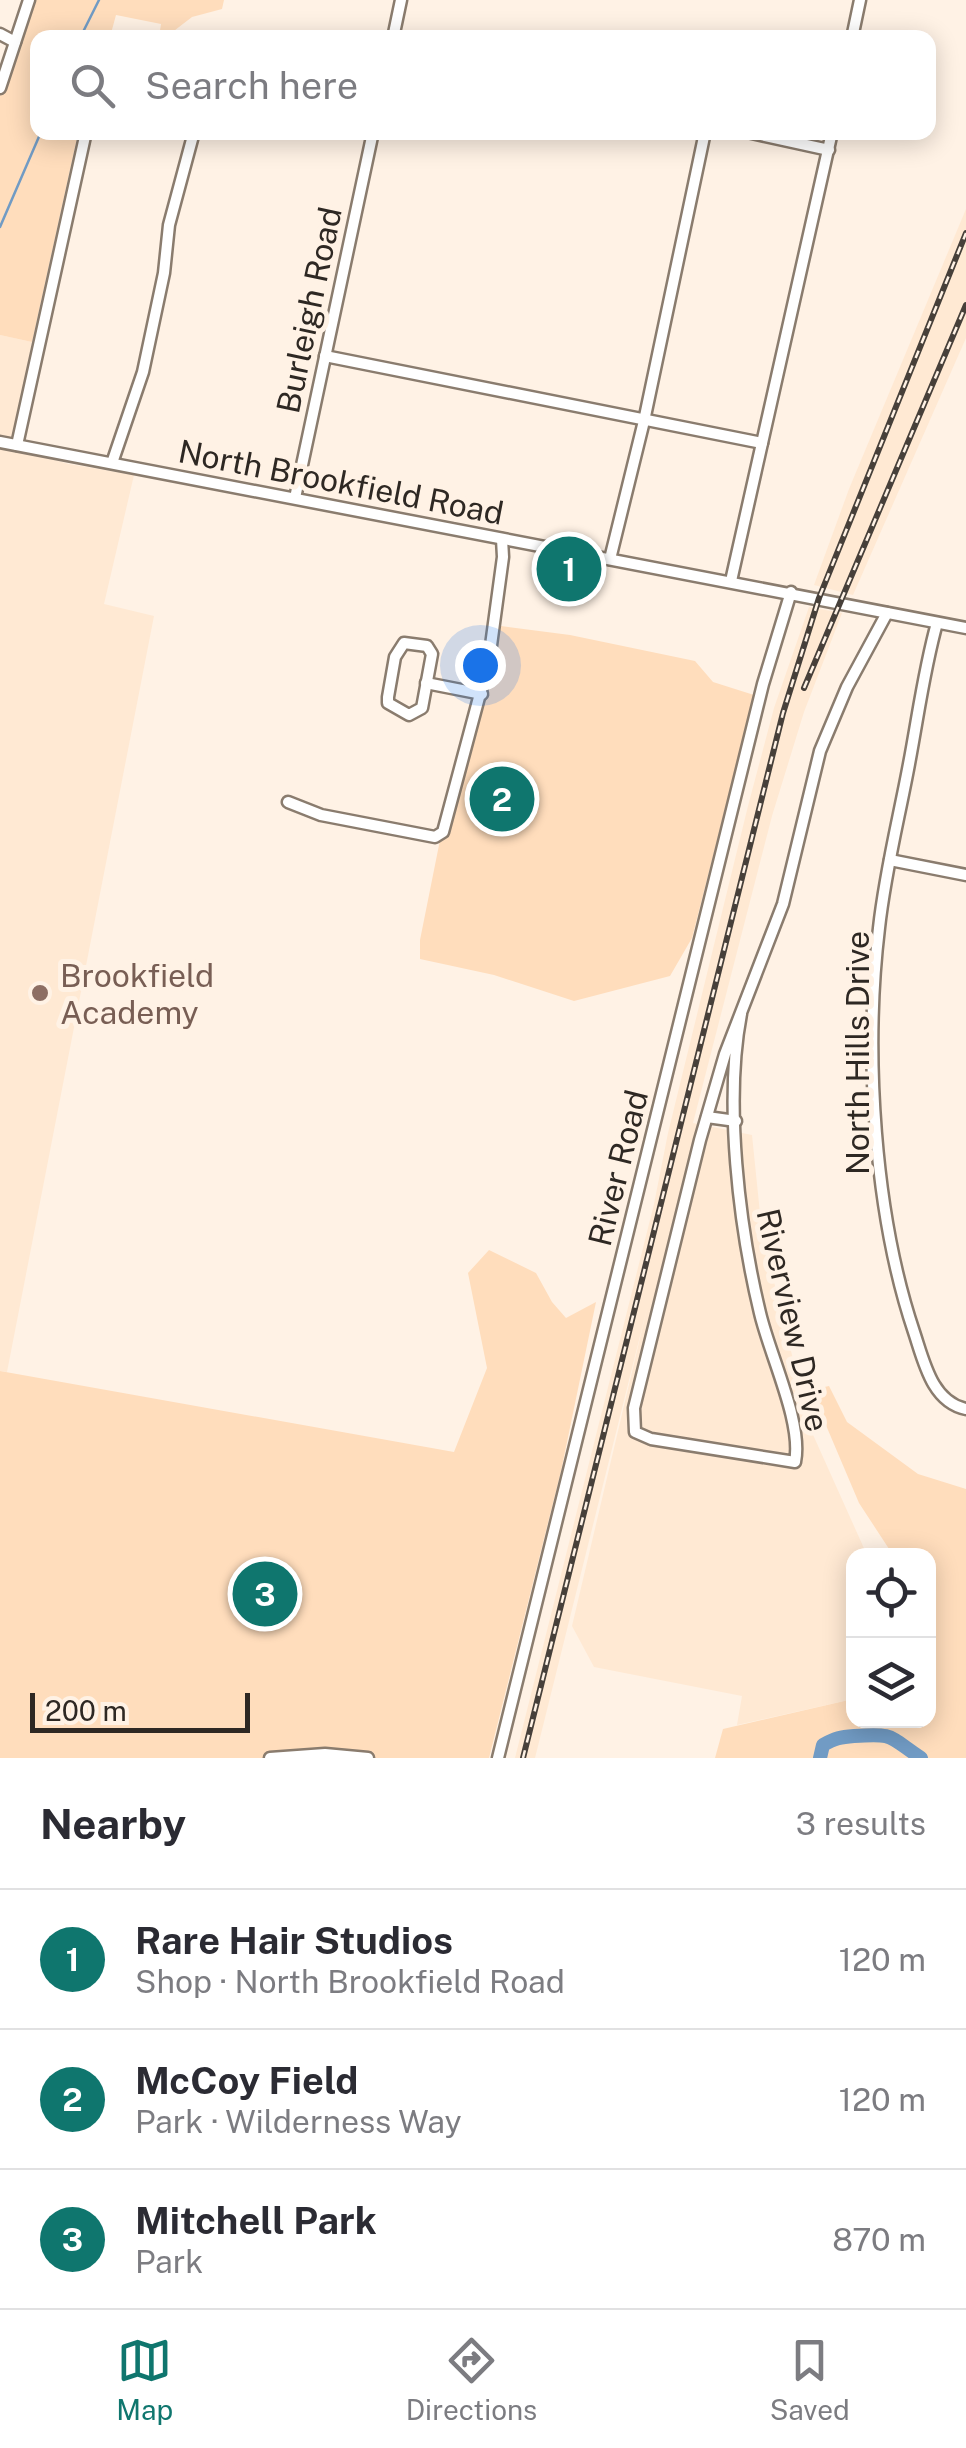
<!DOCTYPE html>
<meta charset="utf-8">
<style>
:root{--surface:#fff;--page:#f7f7f7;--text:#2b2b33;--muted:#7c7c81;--line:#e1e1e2;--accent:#0f766e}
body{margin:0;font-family:"Public Sans",sans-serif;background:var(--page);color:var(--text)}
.controls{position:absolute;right:30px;bottom:30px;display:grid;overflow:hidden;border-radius:20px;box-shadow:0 5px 25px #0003}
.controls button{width:90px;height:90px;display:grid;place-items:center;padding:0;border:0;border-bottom:2px solid var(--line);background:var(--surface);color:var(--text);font:50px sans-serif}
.scale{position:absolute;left:30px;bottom:25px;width:220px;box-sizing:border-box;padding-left:10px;border:5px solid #2e2823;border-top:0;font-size:28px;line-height:35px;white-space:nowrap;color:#2e2823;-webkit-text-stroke:8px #fff2e5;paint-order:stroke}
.you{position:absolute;left:480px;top:665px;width:35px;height:35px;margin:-25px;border:8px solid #fff;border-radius:50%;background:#1a73e8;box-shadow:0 0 0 15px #1a73e833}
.badge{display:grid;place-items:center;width:65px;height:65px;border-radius:50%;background:var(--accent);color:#fff;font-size:32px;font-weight:700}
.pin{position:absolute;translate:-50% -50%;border:5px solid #fff;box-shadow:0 2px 10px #0006}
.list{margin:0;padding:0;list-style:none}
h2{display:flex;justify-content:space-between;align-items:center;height:130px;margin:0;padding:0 40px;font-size:42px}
h2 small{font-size:32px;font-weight:400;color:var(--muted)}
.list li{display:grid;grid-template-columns:65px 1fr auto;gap:30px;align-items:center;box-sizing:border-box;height:140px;padding:0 40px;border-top:2px solid var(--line)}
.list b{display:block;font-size:38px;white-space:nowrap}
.list p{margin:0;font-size:32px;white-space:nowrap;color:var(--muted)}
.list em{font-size:32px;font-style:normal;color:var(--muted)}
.icon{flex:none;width:55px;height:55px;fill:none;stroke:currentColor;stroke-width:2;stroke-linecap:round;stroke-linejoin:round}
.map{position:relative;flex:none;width:966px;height:1758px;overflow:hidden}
.search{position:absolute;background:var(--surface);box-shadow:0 5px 25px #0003;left:30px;right:30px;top:30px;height:110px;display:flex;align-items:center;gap:25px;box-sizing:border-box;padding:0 35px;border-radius:20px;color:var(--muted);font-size:38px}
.sheet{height:550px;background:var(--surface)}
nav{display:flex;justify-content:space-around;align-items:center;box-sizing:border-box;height:140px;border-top:2px solid var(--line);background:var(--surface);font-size:28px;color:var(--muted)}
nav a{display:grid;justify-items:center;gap:5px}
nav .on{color:var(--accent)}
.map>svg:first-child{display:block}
.built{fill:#ffe9d3}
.green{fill:#ffddbc}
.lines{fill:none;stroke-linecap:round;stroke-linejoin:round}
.stream{stroke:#719bc4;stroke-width:2.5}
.river{stroke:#719bc4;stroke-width:14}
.minor-casing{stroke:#8a7c6e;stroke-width:15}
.minor{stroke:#fff;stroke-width:10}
.rail-casing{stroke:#47403a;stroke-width:6}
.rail{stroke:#fff2e5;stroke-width:2.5;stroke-dasharray:8;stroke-linecap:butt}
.education-dot{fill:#8d6e63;stroke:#fff2e5;stroke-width:4}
.labels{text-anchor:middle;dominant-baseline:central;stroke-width:10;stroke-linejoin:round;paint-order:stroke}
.street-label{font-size:32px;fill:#2e2823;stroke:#fff2e5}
.education-label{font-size:32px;fill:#785e54;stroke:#fff2e5;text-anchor:start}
</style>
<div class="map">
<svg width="966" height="1758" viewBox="0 0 966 1758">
<rect width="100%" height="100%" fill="#fff2e5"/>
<!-- built -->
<g class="built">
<path d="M 966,209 L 966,338 L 853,595 L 814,585 L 849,489 Z"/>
<path d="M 0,335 L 32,342 L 11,448 L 69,464 L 134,475 L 104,604 L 154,616 L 7,1372 L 0,1371 Z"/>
<path d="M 809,607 L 842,613 L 804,712 L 772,816 L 693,1123 L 752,1135 L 762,1233 L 810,1428 L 867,1555 L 854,1556 L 853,1699 L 737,1725 L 742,1696 L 594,1667 L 572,1626 L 648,1304 L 535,1758 L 515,1758 L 654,1204 L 668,1133 L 748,806 L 774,708 Z"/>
</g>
<!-- green -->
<g class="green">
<path d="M 32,0 L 224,0 L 222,9 L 192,17 L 166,37 L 159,37 L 161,24 L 116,15 L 110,37 L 38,38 L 38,132 L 78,133 L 32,342 L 0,335 L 0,96 Z"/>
<path d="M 501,626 L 570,635 L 695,661 L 713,682 L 754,695 L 692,938 L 670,976 L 574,1001 L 494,975 L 420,959 L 420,940 L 440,840 L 449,826 L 496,628 Z"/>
<path d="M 489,1250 L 536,1273 L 552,1302 L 566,1318 L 596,1302 L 561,1471 L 489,1758 L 0,1758 L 0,1371 L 454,1452 L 487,1368 L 468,1273 Z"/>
<path d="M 829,1386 L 847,1422 L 918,1474 L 966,1489 L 966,1758 L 715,1758 L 723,1729 L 853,1699 L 854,1720 L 928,1720 L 928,1556 L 893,1555 L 859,1503 L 811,1390 Z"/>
</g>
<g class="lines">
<!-- stream -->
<g class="stream">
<path d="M 80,38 L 99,0"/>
<path d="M 0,227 L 41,132"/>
</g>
<!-- river -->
<path class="river" d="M 820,1758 L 823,1745 C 835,1738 841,1737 854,1736 C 895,1733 888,1736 921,1758"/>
<defs>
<g id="minor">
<path d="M 0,34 L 15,42"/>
<path d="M 393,38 L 401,0"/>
<path d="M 852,38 L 860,0"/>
<path d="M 0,88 L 29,0"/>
<path d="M 747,132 L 829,150"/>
<path d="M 325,356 L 762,443"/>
<path d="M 0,442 L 966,628"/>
<path d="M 17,445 L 86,132"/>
<path d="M 112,463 L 143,372 L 164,273 L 169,225 L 194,132"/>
<path d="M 295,498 L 373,132"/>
<path d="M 610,559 L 644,421 L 705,132"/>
<path d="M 731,581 L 832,132"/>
<path d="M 937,623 C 924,669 918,717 909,764 C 899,818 885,872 879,928 C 864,1053 874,1213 914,1332 C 924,1362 932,1402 966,1409"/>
<path d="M 404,643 L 427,646 L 432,654 L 422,708 L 409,715 L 388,703 L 388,697 L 395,657 Z"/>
<path d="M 426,683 L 482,694"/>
<path d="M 288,802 L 321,815 L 435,837 L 443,832 L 489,660 L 503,557 L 502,539"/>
<path d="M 890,860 L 966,875"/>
<path d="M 741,1014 C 724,1102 739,1226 760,1313 C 770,1356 803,1423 795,1462 L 651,1439 L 635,1432 L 634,1408 L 700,1140 L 725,1054 L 783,904 L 820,751 L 847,687 L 887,613"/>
<path d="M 707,1117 L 736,1121"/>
<path d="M 270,1758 L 325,1754 L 368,1758"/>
<path d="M 498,1758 L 763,684 L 791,592"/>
</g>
</defs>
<!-- minor casing -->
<use href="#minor" class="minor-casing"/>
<!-- minor -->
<use href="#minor" class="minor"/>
<defs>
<g id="rail">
<path d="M 804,688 L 966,305"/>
<path d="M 523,1758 L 783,713 L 819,598 L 966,233"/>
</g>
</defs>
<!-- rail casing -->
<use href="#rail" class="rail-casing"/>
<!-- rail -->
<use href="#rail" class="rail"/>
</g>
<!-- markers -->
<circle class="education-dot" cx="40" cy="993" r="10"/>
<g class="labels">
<!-- street labels -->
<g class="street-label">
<text transform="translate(309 310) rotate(-78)">Burleigh Road</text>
<text transform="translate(341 482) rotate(11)">North Brookfield Road</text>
<text transform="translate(857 1053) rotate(-90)">North Hills Drive</text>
<text transform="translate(618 1168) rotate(-76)">River Road</text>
<text transform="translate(793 1320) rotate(77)">Riverview Drive</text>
</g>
<!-- education labels -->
<g class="education-label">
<text x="60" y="975">Brookfield<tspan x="60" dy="37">Academy</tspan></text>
</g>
</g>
</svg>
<div class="controls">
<button><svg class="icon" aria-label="locate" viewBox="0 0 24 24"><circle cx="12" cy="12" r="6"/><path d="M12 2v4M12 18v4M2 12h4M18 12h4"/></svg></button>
<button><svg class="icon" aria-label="layers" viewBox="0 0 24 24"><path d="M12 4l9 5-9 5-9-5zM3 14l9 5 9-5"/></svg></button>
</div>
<div class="scale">200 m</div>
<div class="you"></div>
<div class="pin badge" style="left:569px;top:569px">1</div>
<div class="pin badge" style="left:502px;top:799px">2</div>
<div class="pin badge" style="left:265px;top:1594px">3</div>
<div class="search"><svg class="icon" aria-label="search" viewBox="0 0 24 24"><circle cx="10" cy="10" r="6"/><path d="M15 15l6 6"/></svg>Search here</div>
</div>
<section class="sheet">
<h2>Nearby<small>3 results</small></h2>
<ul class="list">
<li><span class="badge">1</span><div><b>Rare Hair Studios</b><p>Shop · North Brookfield Road</p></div><em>120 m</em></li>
<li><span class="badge">2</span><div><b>McCoy Field</b><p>Park · Wilderness Way</p></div><em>120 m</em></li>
<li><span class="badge">3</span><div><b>Mitchell Park</b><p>Park</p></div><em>870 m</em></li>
</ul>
</section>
<nav>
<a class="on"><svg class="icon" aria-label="map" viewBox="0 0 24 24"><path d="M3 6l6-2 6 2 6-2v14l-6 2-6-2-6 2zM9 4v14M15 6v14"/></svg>Map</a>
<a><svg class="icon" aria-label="directions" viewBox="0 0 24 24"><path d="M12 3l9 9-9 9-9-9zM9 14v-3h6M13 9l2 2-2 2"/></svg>Directions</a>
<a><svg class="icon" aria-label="saved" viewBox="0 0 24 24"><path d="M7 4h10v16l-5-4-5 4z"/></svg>Saved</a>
</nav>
